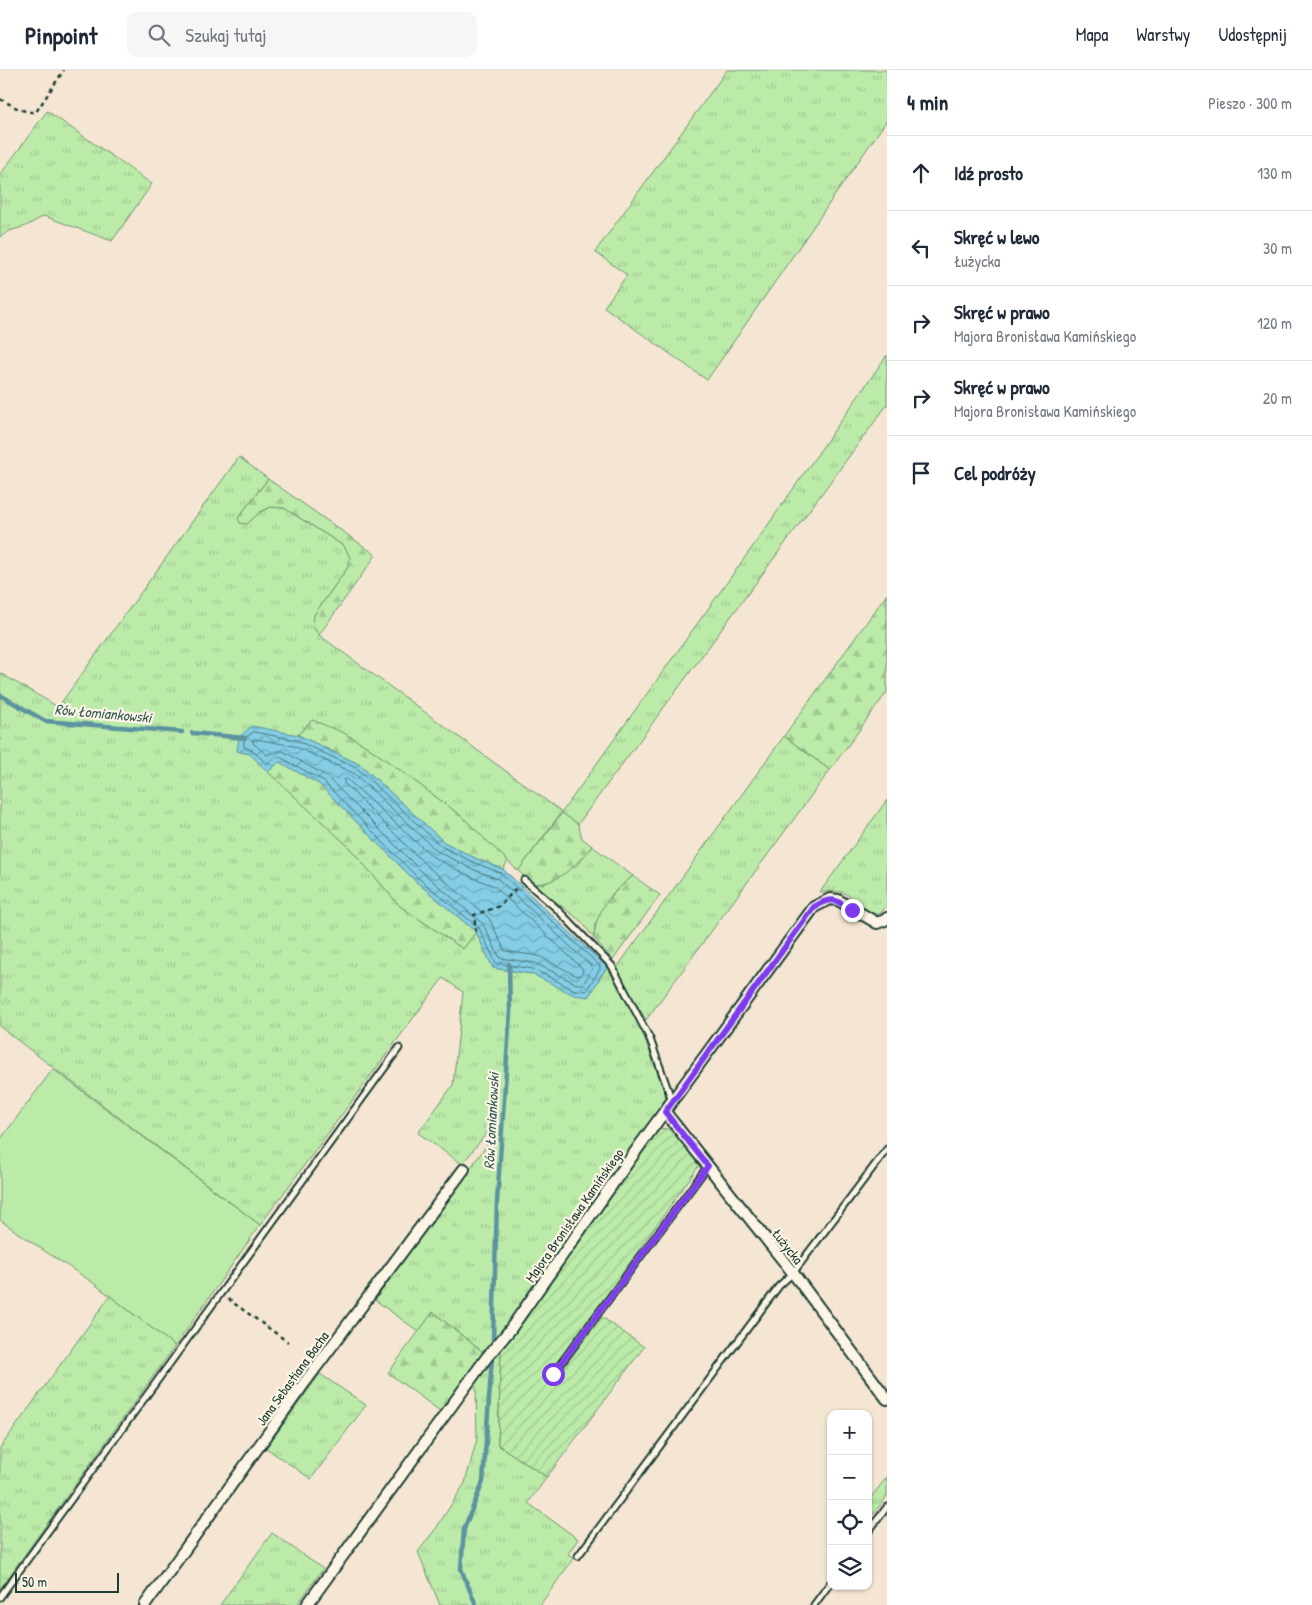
<!DOCTYPE html>
<html lang="pl">
<meta charset="utf-8">
<style>
:root{--surface:#fff;--page:#f6f6f7;--text:#1f2937;--muted:#747a83;--line:#e0e1e3}
body{margin:0;font-family:"Patrick Hand",sans-serif;background:var(--page);color:var(--text)}
.controls{position:absolute;right:15px;bottom:15px;display:grid;overflow:hidden;border-radius:10px;box-shadow:0 1px 4px #0004}
.controls button{width:45px;height:45px;display:grid;place-items:center;padding:0;border:0;border-bottom:1px solid var(--line);background:var(--surface);color:var(--text);font:25px sans-serif}
.scale{position:absolute;left:15px;bottom:12px;width:104px;box-sizing:border-box;padding-left:5px;border:2px solid #1f3d34;border-top:0;font-size:14px;line-height:18px;white-space:nowrap;color:#1f3d34;-webkit-text-stroke:4px #fcf5e5;paint-order:stroke}
.stop{position:absolute;width:15px;height:15px;margin:-11px;border:4px solid #7c3aed;border-radius:50%;background:#fff}
.stop.end{background:#7c3aed;border-color:#fff;box-shadow:0 1px 5px #0008}
.list{margin:0;padding:0;list-style:none}
h2{display:flex;justify-content:space-between;align-items:center;height:65px;margin:0;padding:0 20px;font-size:21px}
h2 small{font-size:16px;font-weight:400;color:var(--muted)}
.list li{display:grid;grid-template-columns:32px 1fr auto;gap:15px;align-items:center;box-sizing:border-box;height:75px;padding:0 20px;border-top:1px solid var(--line)}
.list b{display:block;font-size:19px;white-space:nowrap}
.list p{margin:0;font-size:16px;white-space:nowrap;color:var(--muted)}
.list em{font-size:16px;font-style:normal;color:var(--muted)}
.icon{flex:none;width:28px;height:28px;fill:none;stroke:currentColor;stroke-width:2;stroke-linecap:round;stroke-linejoin:round}
.map{position:relative;flex:none;width:887px;height:1535px;overflow:hidden}
header{display:flex;align-items:center;gap:30px;box-sizing:border-box;height:70px;padding:0 25px;background:var(--surface);border-bottom:1px solid var(--line)}
header strong{font-size:24px}
nav{display:flex;gap:28px;margin-inline-start:auto;font-size:18px}
.search{width:350px;height:45px;background:var(--page);display:flex;align-items:center;gap:12px;box-sizing:border-box;padding:0 18px;border-radius:10px;color:var(--muted);font-size:19px}
main{display:flex}
aside{flex:1;background:var(--surface)}
.map>svg:first-child{display:block}
.grass{fill:url(#grass-tufts);stroke:#6d946e}
.forest{fill:url(#forest-firs);stroke:#6d946e}
.garden{fill:url(#garden-furrows);stroke:#6d946e}
.pitch{fill:#bbeaa9;stroke:#6d946e}
.water{fill:url(#water-waves);stroke:#5c939e}
.lines{fill:none;stroke-linecap:round;stroke-linejoin:round}
.shore{stroke:#47777b;stroke-width:1}
.stream{stroke:#5c939e;stroke-width:4.5}
.service-casing{stroke:#1f3d34;stroke-width:9}
.minor-casing{stroke:#1f3d34;stroke-width:14}
.path{stroke:#1f3d34;stroke-width:2.5;stroke-dasharray:4 4;stroke-linecap:butt}
.service{stroke:#fcf5e5;stroke-width:5}
.minor{stroke:#fcf5e5;stroke-width:10}
.route{stroke:#7c3aed;stroke-width:6}
.labels{text-anchor:middle;dominant-baseline:central;stroke-width:4.5;stroke-linejoin:round;paint-order:stroke}
.street-label{font-size:14px;fill:#1f3d34;stroke:#fcf5e5}
.water-label{font-size:15px;font-style:italic;fill:#335a57;stroke:#fcf5e5}
</style>
<header>
<strong>Pinpoint</strong>
<div class="search"><svg class="icon" aria-label="search" viewBox="0 0 24 24"><circle cx="10" cy="10" r="6"/><path d="M15 15l6 6"/></svg>Szukaj tutaj</div>
<nav><a>Mapa</a><a>Warstwy</a><a>Udostępnij</a></nav>
</header>
<main>
<div class="map">
<svg width="887" height="1535" viewBox="0 0 887 1535">
<defs>
<pattern id="grass-tufts" width="24" height="20" patternUnits="userSpaceOnUse" patternTransform="scale(1.25)"><rect width="24" height="20" fill="#bbeaa9"/><path d="M3 7l-1-3M5 7V3M7 7l1-3M15 17l-1-3M17 17v-4M19 17l1-3" fill="none" stroke="#a0ca92"/></pattern>
<pattern id="forest-firs" width="22" height="20" patternUnits="userSpaceOnUse" patternTransform="scale(1.25)"><rect width="22" height="20" fill="#bbeaa9"/><path d="M5 1l3.5 6h-7zM16 11l3.5 6h-7z" fill="#a0ca92"/></pattern>
<pattern id="garden-furrows" width="10" height="10" patternUnits="userSpaceOnUse" patternTransform="scale(1.25)"><rect width="10" height="10" fill="#bbeaa9"/><path d="M-1 1l2-2M0 10L10 0M9 11l2-2" fill="none" stroke="#a0ca92"/></pattern>
<pattern id="water-waves" width="16" height="10" patternUnits="userSpaceOnUse" patternTransform="scale(1.25)"><rect width="16" height="10" fill="#84cde5"/><path d="M0 5q4-4 8 0t8 0" fill="none" stroke="#6ba8ba"/></pattern>
</defs>
<rect width="100%" height="100%" fill="#f4e6d2"/>
<filter id="ink" filterUnits="userSpaceOnUse"><feTurbulence type="fractalNoise" baseFrequency=".02" numOctaves="2"/><feDisplacementMap in="SourceGraphic" scale="10" xChannelSelector="R" yChannelSelector="G"/><feConvolveMatrix kernelMatrix="1 2 1 2 8 2 1 2 1" color-interpolation-filters="sRGB"/></filter>
<g filter="url(#ink)">
<!-- grass -->
<g class="grass">
<path d="M 727,0 L 887,0 L 887,50 L 707,310 L 604,237 L 627,205 L 595,182 Z"/>
<path d="M 47,41 L 152,114 L 112,171 L 44,146 L 26,156 L 9,161 L 0,167 L 0,105 Z"/>
<path d="M 887,285 L 887,335 L 578,754 L 561,743 L 518,801 L 460,745 L 397,698 L 366,676 L 312,650 L 298,665 L 253,657 L 238,681 L 250,684 L 347,775 L 400,836 L 463,879 L 476,862 L 493,898 L 532,904 L 588,927 L 607,897 L 641,958 L 668,1032 L 485,1284 L 433,1242 L 419,1262 L 375,1230 L 492,1068 L 491,1058 L 462,1094 L 418,1063 L 453,1015 L 463,922 L 443,908 L 260,1155 L 0,957 L 0,603 L 58,637 L 239,387 L 268,409 L 238,448 L 247,454 L 260,442 L 271,437 L 284,438 L 344,476 L 350,487 L 348,497 L 314,545 L 319,565 L 562,742 L 756,472 Z"/>
<path d="M 784,666 L 830,700 L 646,950 L 616,899 Z"/>
<path d="M 887,730 L 887,835 L 880,844 C 861,845 856,826 841,822 C 835,821 826,822 820,822 Z"/>
<path d="M 592,776 L 633,806 L 612,824 L 595,855 L 594,868 L 581,851 L 533,814 L 544,814 L 577,795 Z"/>
<path d="M 110,1226 L 175,1276 L 0,1519 L 0,1378 Z"/>
<path d="M 501,1279 L 498,1375 L 547,1407 L 528,1433 L 578,1469 L 568,1484 L 574,1488 L 540,1535 L 440,1535 L 418,1482 L 437,1457 L 465,1413 L 477,1369 L 476,1317 L 472,1314 Z"/>
<path d="M 320,1304 L 366,1335 L 311,1409 L 266,1378 Z"/>
<path d="M 887,1407 L 887,1426 L 869,1450 L 868,1431 Z"/>
<path d="M 272,1463 L 323,1499 L 297,1535 L 220,1535 Z"/>
</g>
<!-- forest -->
<g class="forest">
<path d="M 268,409 L 376,485 L 319,565 L 313,557 L 314,545 L 348,497 L 350,487 L 344,476 L 284,438 L 271,437 L 260,442 L 247,454 L 240,453 L 238,448 Z"/>
<path d="M 887,524 L 887,622 L 830,700 L 784,666 Z"/>
<path d="M 312,650 L 344,663 L 366,676 L 397,698 L 460,745 L 508,791 L 503,799 L 477,789 L 444,772 L 361,695 L 298,665 Z"/>
<path d="M 279,691 L 319,714 L 413,809 L 476,862 L 463,879 L 400,836 L 347,775 L 268,702 Z"/>
<path d="M 562,743 L 578,754 L 582,768 L 592,776 C 576,795 559,814 533,814 L 518,801 Z"/>
<path d="M 633,806 L 660,825 L 613,890 L 594,868 C 596,839 611,824 633,806 Z"/>
<path d="M 433,1242 L 485,1284 L 440,1341 L 388,1303 Z"/>
</g>
<!-- garden -->
<path class="garden" d="M 660,1058 L 673,1060 L 700,1094 L 546,1310 L 551,1314 L 602,1247 L 644,1277 L 547,1407 L 498,1375 L 501,1279 Z"/>
<!-- pitch -->
<path class="pitch" d="M 53,999 L 260,1155 L 175,1276 L 92,1212 L 25,1168 L 0,1150 L 0,1070 Z"/>
<!-- water -->
<path class="water" d="M 252,656 L 298,665 L 361,695 L 444,772 L 477,789 L 503,799 L 607,897 L 588,927 L 574,925 L 532,904 L 493,898 L 476,862 L 413,809 L 319,714 L 279,692 L 268,702 L 250,684 L 237,681 L 239,667 Z"/>
<g class="lines">
<!-- shore -->
<g class="shore">
<path d="M 254,662 L 296,670 L 358,699 L 441,776 L 475,793 L 501,803 L 600,896 L 600,899 L 586,921 L 575,920 L 533,899 L 496,893 L 479,858 L 416,806 L 322,710 L 280,687 L 276,687 L 267,694 L 252,680 L 244,677 L 244,669 Z"/>
<path d="M 256,669 L 294,676 L 355,704 L 437,781 L 472,799 L 498,809 L 592,897 L 592,900 L 583,914 L 577,914 L 535,893 L 500,888 L 483,854 L 421,801 L 326,706 L 283,681 L 276,681 L 267,685 L 253,673 L 253,670 Z"/>
<path d="M 347,709 L 433,787 L 469,806 L 494,816 L 582,898 L 583,901 L 580,905 L 577,906 L 539,886 L 505,881 L 489,848 L 426,795 L 344,713 L 344,710 Z"/>
</g>
<!-- stream -->
<g class="stream">
<path d="M 0,625 L 45,651 L 182,662"/>
<path d="M 192,663 L 245,668"/>
<path d="M 493,1270 L 497,1132 L 510,942 L 509,894"/>
<path d="M 476,1535 L 461,1499 L 464,1459 L 483,1412 L 492,1288"/>
</g>
<defs>
<g id="service">
<path d="M 524,810 L 556,838 L 612,896 L 650,969 L 672,1031"/>
<path d="M 553,1304 L 708,1096"/>
<path d="M 868,1462 L 887,1437"/>
<path d="M 578,1486 L 779,1216 L 793,1203 L 887,1079"/>
<path d="M 0,1527 L 399,978"/>
<path d="M 814,1535 L 831,1512"/>
</g>
<g id="minor">
<path d="M 665,1042 L 793,1203 L 887,1329"/>
<path d="M 145,1535 L 305,1312 L 464,1099"/>
<path d="M 307,1535 L 487,1287 L 509,1261 L 640,1075 L 814,837 L 830,829 L 838,830 L 877,853 L 885,850 L 887,848"/>
</g>
</defs>
<!-- service casing -->
<use href="#service" class="service-casing"/>
<!-- minor casing -->
<use href="#minor" class="minor-casing"/>
<!-- path -->
<g class="path">
<path d="M 0,29 C 12,35 23,43 36,42 L 64,0"/>
<path d="M 476,862 L 474,845 L 500,836 L 518,816"/>
<path d="M 228,1229 L 288,1272"/>
</g>
<!-- service -->
<use href="#service" class="service"/>
<!-- minor -->
<use href="#minor" class="minor"/>
</g>
</g>
<g class="lines" filter="url(#ink)">
<!-- route -->
<path class="route" d="M 553,1304 L 708,1096 L 665,1042 L 814,837 C 831,826 836,829 852,840"/>
</g>
<g class="labels">
<!-- street labels -->
<g class="street-label">
<text transform="translate(574 1145) rotate(-55)">Majora Bronisława Kamińskiego</text>
<text transform="translate(788 1176) rotate(52)">Łużycka</text>
<text transform="translate(292 1308) rotate(-54)">Jana Sebastiana Bacha</text>
</g>
<!-- water labels -->
<g class="water-label">
<text transform="translate(103 643) rotate(5)">Rów Łomiankowski</text>
<text transform="translate(491 1051) rotate(-87)">Rów Łomiankowski</text>
</g>
</g>
</svg>
<div class="controls">
<button>+</button>
<button>−</button>
<button><svg class="icon" aria-label="locate" viewBox="0 0 24 24"><circle cx="12" cy="12" r="6"/><path d="M12 2v4M12 18v4M2 12h4M18 12h4"/></svg></button>
<button><svg class="icon" aria-label="layers" viewBox="0 0 24 24"><path d="M12 4l9 5-9 5-9-5zM3 14l9 5 9-5"/></svg></button>
</div>
<div class="scale">50 m</div>
<div class="stop" style="left:553px;top:1304px"></div>
<div class="stop end" style="left:852px;top:840px"></div>
</div>
<aside>
<h2>4 min<small>Pieszo · 300 m</small></h2>
<ul class="list">
<li><svg class="icon" aria-label="ahead" viewBox="0 0 24 24"><path d="M12 20V5M6 11l6-6 6 6"/></svg><div><b>Idź prosto</b></div><em>130 m</em></li>
<li><svg class="icon" aria-label="left" viewBox="0 0 24 24"><path d="M17 20v-9H6M10 6l-5 5 5 5"/></svg><div><b>Skręć w lewo</b><p>Łużycka</p></div><em>30 m</em></li>
<li><svg class="icon" aria-label="right" viewBox="0 0 24 24"><path d="M7 20v-9h11M14 6l5 5-5 5"/></svg><div><b>Skręć w prawo</b><p>Majora Bronisława Kamińskiego</p></div><em>120 m</em></li>
<li><svg class="icon" aria-label="right" viewBox="0 0 24 24"><path d="M7 20v-9h11M14 6l5 5-5 5"/></svg><div><b>Skręć w prawo</b><p>Majora Bronisława Kamińskiego</p></div><em>20 m</em></li>
<li><svg class="icon" aria-label="arrive" viewBox="0 0 24 24"><path d="M6 21V4h12l-3 4 3 4H6"/></svg><div><b>Cel podróży</b></div></li>
</ul>
</aside>
</main>
